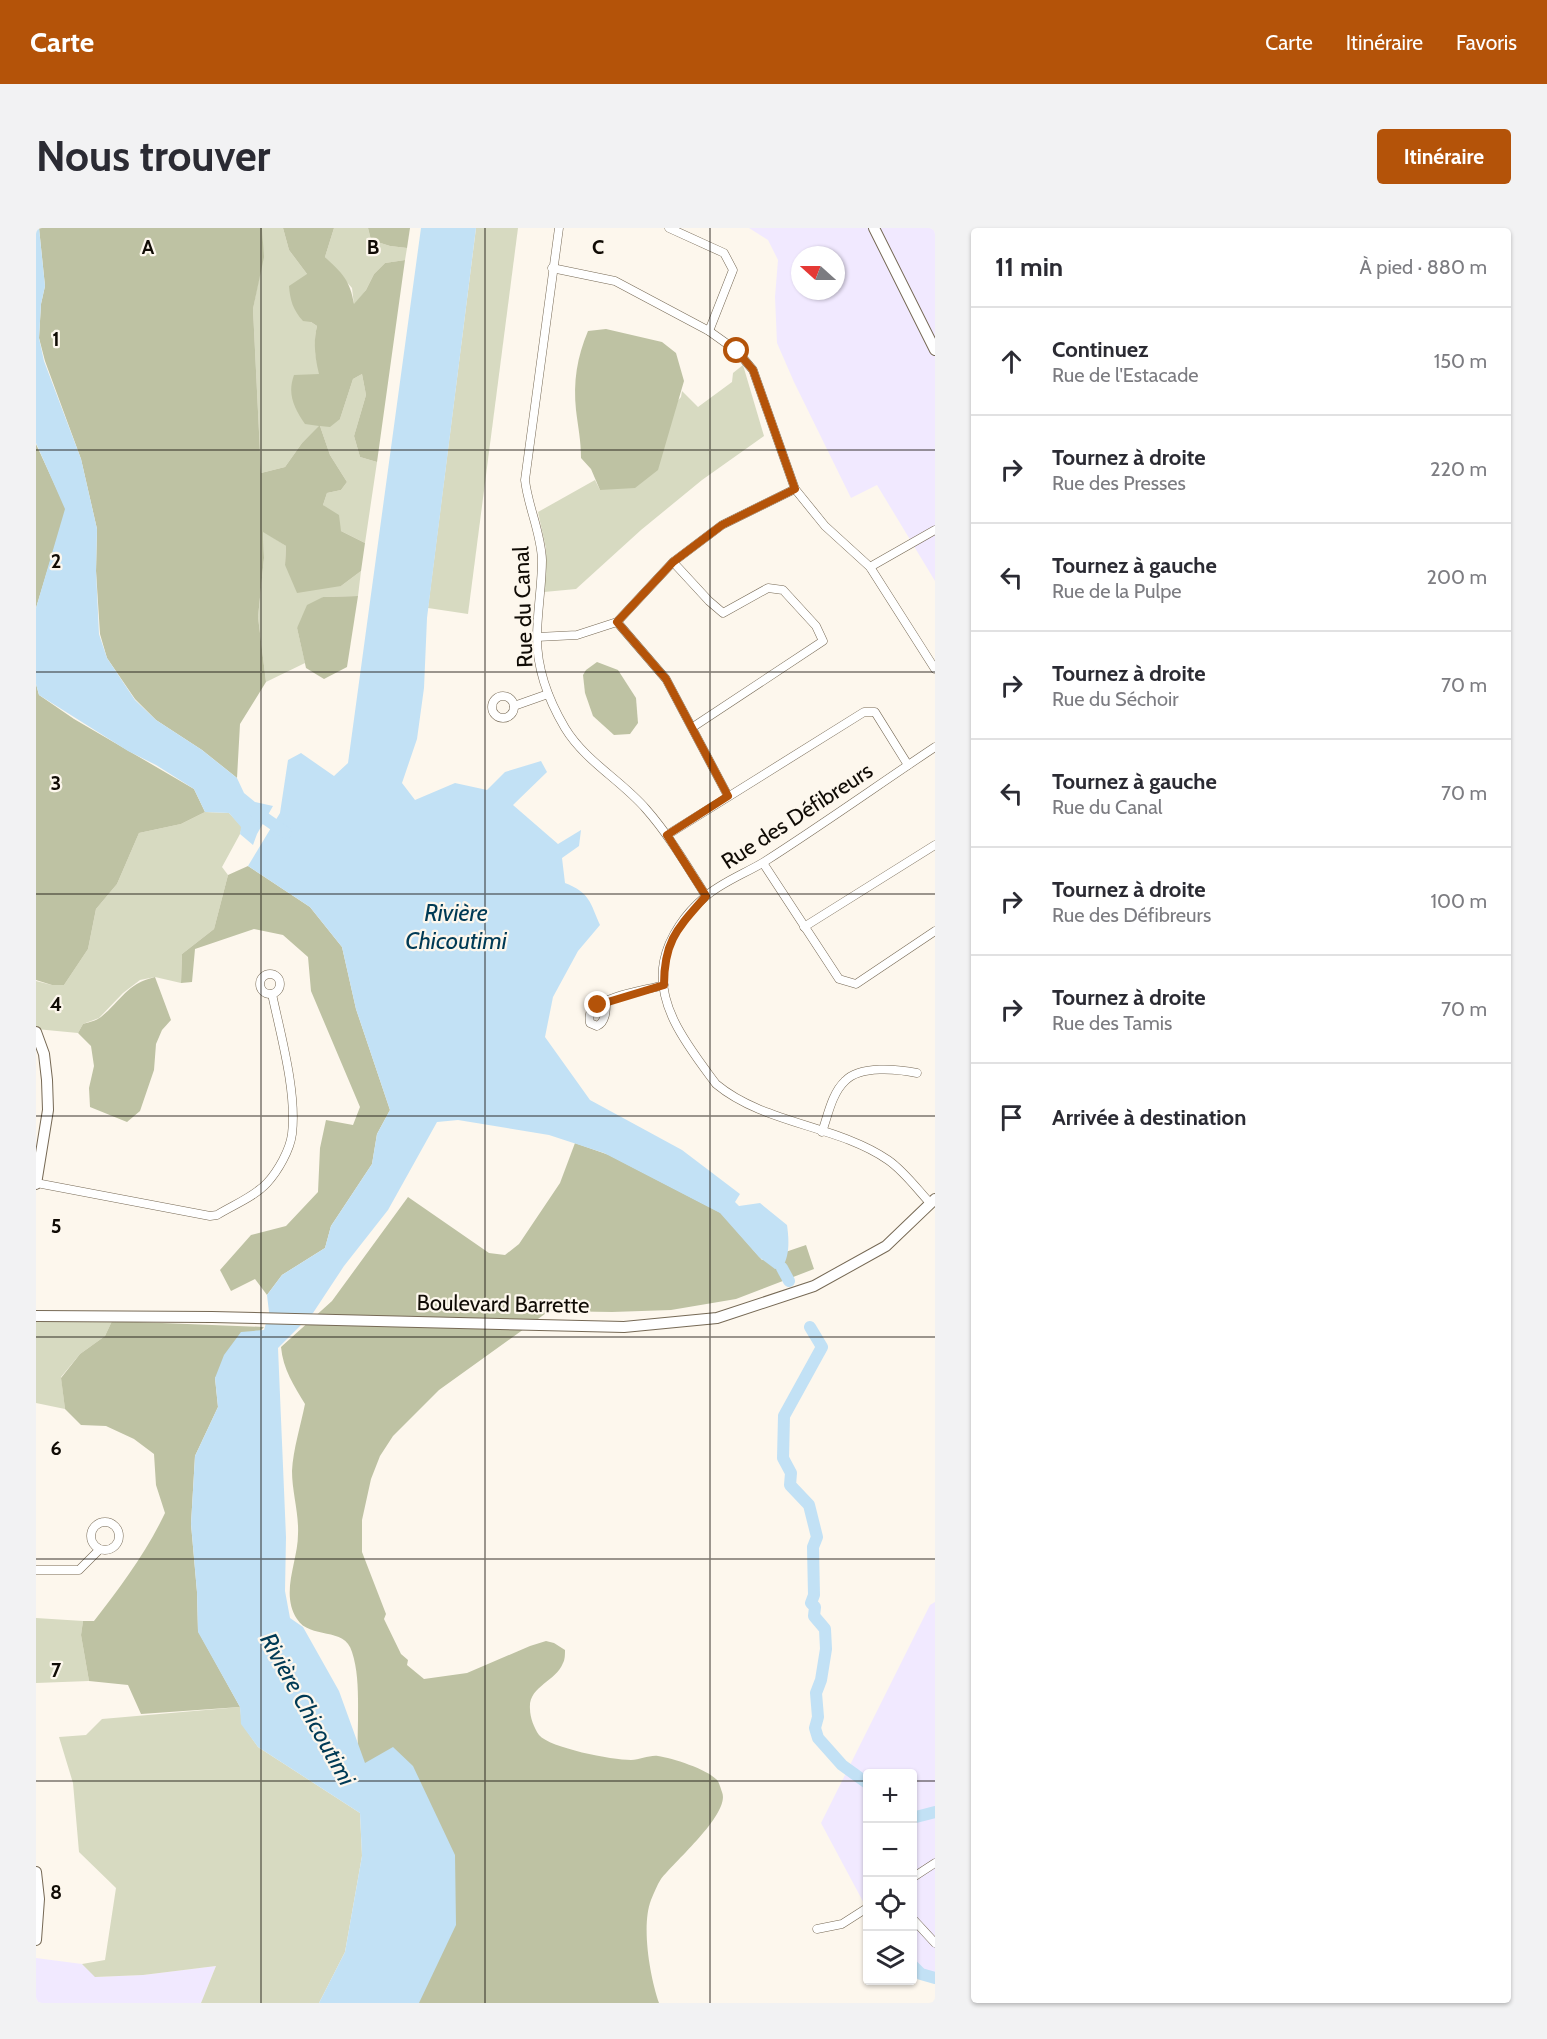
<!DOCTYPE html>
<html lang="fr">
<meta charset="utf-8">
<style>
:root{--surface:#fff;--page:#f2f2f3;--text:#2b2b33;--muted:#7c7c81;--line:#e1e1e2;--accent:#b45309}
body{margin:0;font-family:Cabin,sans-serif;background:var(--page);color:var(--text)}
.controls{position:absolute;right:18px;bottom:18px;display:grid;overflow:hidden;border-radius:6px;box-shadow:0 2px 4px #0004}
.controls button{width:54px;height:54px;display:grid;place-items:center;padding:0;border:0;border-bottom:2px solid var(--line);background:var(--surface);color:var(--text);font:30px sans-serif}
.compass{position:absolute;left:755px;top:18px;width:54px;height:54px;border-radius:50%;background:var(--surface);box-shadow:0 2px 4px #0004;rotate:291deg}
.stop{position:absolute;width:18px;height:18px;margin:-14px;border:4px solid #b45309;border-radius:50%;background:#fff}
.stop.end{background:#b45309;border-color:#fff;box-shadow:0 2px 6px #0008}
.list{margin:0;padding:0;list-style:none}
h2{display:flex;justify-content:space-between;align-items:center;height:78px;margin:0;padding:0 24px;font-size:26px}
h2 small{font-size:20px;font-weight:400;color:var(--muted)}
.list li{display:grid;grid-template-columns:39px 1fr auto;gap:18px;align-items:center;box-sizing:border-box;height:108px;padding:0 24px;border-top:2px solid var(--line)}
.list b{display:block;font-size:22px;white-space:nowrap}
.list p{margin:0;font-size:20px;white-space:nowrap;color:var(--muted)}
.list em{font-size:20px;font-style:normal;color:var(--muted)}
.icon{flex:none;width:33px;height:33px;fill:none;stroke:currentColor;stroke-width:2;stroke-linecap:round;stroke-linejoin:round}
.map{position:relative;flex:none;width:899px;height:1775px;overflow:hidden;border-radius:6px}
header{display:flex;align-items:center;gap:36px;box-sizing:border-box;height:84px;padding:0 30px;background:var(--accent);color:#fff}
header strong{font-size:28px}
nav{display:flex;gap:33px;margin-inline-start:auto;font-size:21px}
.intro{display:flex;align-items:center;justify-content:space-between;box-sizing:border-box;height:144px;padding:0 36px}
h1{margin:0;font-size:42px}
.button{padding:15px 27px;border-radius:6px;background:var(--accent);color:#fff;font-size:21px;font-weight:700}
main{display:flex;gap:36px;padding:0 36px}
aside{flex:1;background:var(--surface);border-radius:6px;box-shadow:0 2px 4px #0004}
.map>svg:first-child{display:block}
.commercial{fill:#f1e9ff;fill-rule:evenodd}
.green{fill:#d7dac1}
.forest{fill:#bec2a3}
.water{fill:#c2e1f5}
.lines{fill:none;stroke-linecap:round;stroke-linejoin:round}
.river{stroke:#c2e1f5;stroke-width:12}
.street-casing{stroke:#766955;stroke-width:9}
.secondary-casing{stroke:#766955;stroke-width:12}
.street{stroke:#fff;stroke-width:8}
.secondary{stroke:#fff;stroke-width:10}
.route{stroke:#b45309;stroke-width:8}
.grid{fill:none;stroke:#100b05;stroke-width:1.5;stroke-opacity:0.55}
.labels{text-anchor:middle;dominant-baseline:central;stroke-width:4.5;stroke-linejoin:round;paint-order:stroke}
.street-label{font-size:22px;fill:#100b05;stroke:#fdf7ed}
.water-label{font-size:24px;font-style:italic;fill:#003a55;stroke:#fdf7ed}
.grid-label{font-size:20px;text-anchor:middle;font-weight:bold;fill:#100b05;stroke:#fdf7ed;stroke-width:4.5;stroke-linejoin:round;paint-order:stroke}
</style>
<header>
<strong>Carte</strong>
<nav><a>Carte</a><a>Itinéraire</a><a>Favoris</a></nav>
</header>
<div class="intro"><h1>Nous trouver</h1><a class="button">Itinéraire</a></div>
<main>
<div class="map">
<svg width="899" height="1775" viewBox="0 0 899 1775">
<rect width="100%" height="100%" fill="#fdf7ed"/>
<!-- commercial -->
<g class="commercial">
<path d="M 713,0 L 899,0 L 899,353 L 841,257 L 815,270 L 758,154 L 741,115 L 739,69 L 742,32 L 732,12 ZM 764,27 L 800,27 L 800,63 L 764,63 Z"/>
<path d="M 899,1374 L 899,1748 L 877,1738 L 876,1546 L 831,1546 L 831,1681 L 785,1595 L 894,1377 Z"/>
<path d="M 0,1730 L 46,1736 L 60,1749 L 107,1747 L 180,1738 L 165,1775 L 0,1775 Z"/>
</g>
<!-- green -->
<g class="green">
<path d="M 226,0 L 247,0 L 253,22 L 271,46 L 275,94 L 281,98 C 273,132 290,161 304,191 L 317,151 L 326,146 L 330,167 L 318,208 L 324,229 L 341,234 L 329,315 L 305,303 L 287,277 L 291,265 L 305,262 L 311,254 L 294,227 L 284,198 L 266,215 L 249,239 L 225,245 L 217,81 L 227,29 Z"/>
<path d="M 298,0 L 332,0 L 335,12 L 354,18 L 371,20 L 369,32 L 349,35 L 338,46 L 330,62 L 318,77 L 316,60 L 289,29 Z"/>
<path d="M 440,0 L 482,0 L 432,386 L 392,380 Z"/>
<path d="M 707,137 L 728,208 L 666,252 L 605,302 L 540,361 L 508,364 L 510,321 L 502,284 L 559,252 L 564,262 L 645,169 L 646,163 L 662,179 L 696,154 L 697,145 Z"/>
<path d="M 227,303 L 250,318 L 249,337 L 305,358 L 325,343 L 322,368 L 287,369 L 261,400 L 269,435 L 230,454 L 222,389 L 228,330 Z"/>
<path d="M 169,584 L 193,585 L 206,599 L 204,606 L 186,639 L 192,647 L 178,701 L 146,726 L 145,755 L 119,749 L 104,752 L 87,765 L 63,790 L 47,796 L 42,805 L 0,801 L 0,753 L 16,757 L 28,757 L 52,721 L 60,681 L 81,656 L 103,605 L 145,596 Z"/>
<path d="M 76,1093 L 69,1108 L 44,1126 L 25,1149 L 29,1181 L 0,1175 L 0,1094 Z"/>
<path d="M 0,1390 L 47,1393 L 45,1407 L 53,1453 L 0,1455 Z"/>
<path d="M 204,1479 L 206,1496 L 222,1519 L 324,1585 L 326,1628 L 309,1724 L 283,1775 L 165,1775 L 180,1738 L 107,1747 L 59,1749 L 46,1736 L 69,1732 L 80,1660 L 43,1624 L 37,1555 L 23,1509 L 50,1507 L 66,1491 Z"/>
</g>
<!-- forest -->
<g class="forest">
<path d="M 3,0 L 226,0 L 228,29 L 217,81 L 225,245 L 249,239 L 266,215 L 283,198 L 269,196 C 258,180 251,166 258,147 L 283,146 C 279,130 277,115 281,98 L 275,94 L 267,93 C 257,82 254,72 253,58 L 271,46 L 253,22 L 247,0 L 298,0 L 289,29 C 306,45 314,52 318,76 L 330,62 L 338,46 L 349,35 L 369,32 L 341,234 L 324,229 L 318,208 L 330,167 L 326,146 L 317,151 L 304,191 L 294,199 L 284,198 L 294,227 L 311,254 L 305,262 L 291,265 L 287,277 L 303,287 L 305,303 L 329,315 L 325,343 L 305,358 L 261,365 L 249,337 L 250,318 L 227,304 L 228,330 L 222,389 L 230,454 L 204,496 L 201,550 L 166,522 L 120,492 L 99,471 L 71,430 L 64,406 L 60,343 L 61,301 L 45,231 L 9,133 L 3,110 L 5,76 L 9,58 Z"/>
<path d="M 332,0 L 374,0 L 371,20 L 354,18 L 335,12 Z"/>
<path d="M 570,101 L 626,114 L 640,125 L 648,153 L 622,242 L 599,260 L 564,262 L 555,241 L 545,230 C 545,212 542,199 540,182 C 537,154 541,129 552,103 Z"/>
<path d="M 0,216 L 30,281 L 0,380 Z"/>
<path d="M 322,368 L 311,439 L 288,451 L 270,440 L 261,400 L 271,377 L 287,369 Z"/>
<path d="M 561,434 L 582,442 L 600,470 L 602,495 L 594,506 L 578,507 L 557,488 L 549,465 L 547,447 L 550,442 Z"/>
<path d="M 0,456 L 3,467 L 38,491 L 158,561 L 169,584 L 145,596 L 103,605 L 81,656 L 60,681 L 52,721 L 28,757 L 16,757 L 0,752 Z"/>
<path d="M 212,638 L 274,679 L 306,719 L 320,781 L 354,882 L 341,906 L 336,936 L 295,998 L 289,1020 L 246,1047 L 231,1067 L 219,1051 L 195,1063 L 184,1042 L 215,1007 L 250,998 L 282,964 L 284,920 L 290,892 L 317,897 L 324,879 L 275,763 L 272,729 L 247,707 L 218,701 L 159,721 L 156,754 L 145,755 L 146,726 L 178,701 L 192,647 Z"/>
<path d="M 119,749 L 135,792 L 126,802 L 120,816 L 118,842 L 104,883 L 91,894 L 54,879 L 53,860 L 58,838 L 55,818 L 42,805 L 47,796 C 53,794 60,793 65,789 C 86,772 90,756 119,749 Z"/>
<path d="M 539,915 L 573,927 L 685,985 L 726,1032 L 770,1017 L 778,1041 L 700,1071 L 635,1082 L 576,1084 L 513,1083 L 403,1162 L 357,1208 L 344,1228 L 335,1251 L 326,1292 L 326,1324 L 350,1386 L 348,1391 L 365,1426 L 372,1432 L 371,1437 L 388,1451 L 431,1445 L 494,1418 L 510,1413 L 518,1415 L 529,1422 C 529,1426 529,1432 527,1435 C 520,1454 492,1458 494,1481 C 494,1489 498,1500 503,1507 C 514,1520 576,1532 595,1532 C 604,1532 613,1527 622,1528 C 636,1530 671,1541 681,1552 C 683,1554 685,1561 686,1564 C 695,1585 638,1634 625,1651 C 621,1657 618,1665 615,1672 C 605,1698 614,1749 623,1775 L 371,1775 L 326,1536 C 320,1522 322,1507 322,1492 C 322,1470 323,1445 316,1424 C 309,1398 274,1412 261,1391 C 244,1365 262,1334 262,1306 C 263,1285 256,1264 256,1243 C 257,1222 265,1196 269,1176 C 258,1158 247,1141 245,1119 L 296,1073 L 372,969 L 453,1025 L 469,1027 L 483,1016 L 524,955 Z"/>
<path d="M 76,1093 L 228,1099 L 179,1150 L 182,1179 L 159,1228 L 155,1296 L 161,1364 L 162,1403 L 204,1479 L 105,1486 L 92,1457 L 53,1453 L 45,1407 L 47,1393 L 58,1393 C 85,1358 110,1325 129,1285 L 120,1257 L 118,1226 L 98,1211 L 70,1198 L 45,1197 L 29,1181 L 25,1150 L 44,1126 L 69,1108 Z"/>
</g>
<!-- water -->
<g class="water">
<path d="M 0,0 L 3,0 L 9,58 L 5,76 L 3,110 L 8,133 L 45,231 L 61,301 L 60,343 L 63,406 L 71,430 L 99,472 L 120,492 L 166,522 L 201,550 L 208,565 L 219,574 L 237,578 L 221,606 L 217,617 L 204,606 L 205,599 L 193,585 L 169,584 L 158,561 L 120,537 L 92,523 L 3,467 L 0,456 L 0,380 L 29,281 L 0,215 Z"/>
<path d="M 385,0 L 440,0 L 391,390 L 388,460 L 381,511 L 366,555 L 379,572 L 419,555 L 451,562 L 469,544 L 505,533 L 511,544 L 477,577 L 522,616 L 545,602 L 543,618 L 526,630 L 529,655 C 554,665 554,674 564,697 L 542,723 L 517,769 L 509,809 L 554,872 L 646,922 L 704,966 L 699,974 L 703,978 L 724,975 L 751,997 C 753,1011 754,1028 746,1040 L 739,1041 L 723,1029 L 684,985 L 568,925 L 513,907 L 422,892 L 401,894 L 352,982 L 308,1038 L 277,1085 L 242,1120 L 250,1309 L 249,1363 L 254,1390 L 267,1399 L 303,1463 L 329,1535 L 357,1519 L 377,1538 L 419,1627 L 420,1697 L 383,1775 L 283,1775 L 309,1724 L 326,1628 L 324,1585 L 222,1519 L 205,1496 L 204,1479 L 162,1404 L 161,1364 L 155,1296 L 159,1228 L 182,1179 L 179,1150 L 188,1127 L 205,1104 L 228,1102 L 233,1084 L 231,1067 L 246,1047 L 289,1020 L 295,998 L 336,936 L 341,906 L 354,882 L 320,781 L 306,719 L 274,679 L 212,638 L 244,585 L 252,532 L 265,525 L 298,548 L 312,535 Z"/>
</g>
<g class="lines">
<!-- river -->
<g class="river">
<path d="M 217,582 L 250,605"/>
<path d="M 746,1040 L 753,1053"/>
<path d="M 774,1099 L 786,1119 L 748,1188 L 747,1230 L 755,1245 L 754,1257 L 773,1277 L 781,1309 L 777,1319 L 778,1367 L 775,1375 L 779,1379 L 778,1388 L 789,1401 L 790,1421 L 785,1452 L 780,1465 L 782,1489 L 779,1500 L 782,1510 L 806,1537 L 831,1555"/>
<path d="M 876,1590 L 899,1584"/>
<path d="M 876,1737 L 885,1746 L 899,1750"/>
</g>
<defs>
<g id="street">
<path d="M 523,0 L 489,252 C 492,279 505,304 506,332 C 506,358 501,384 501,410 C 501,442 513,473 529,500 C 549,533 586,553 610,581 C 633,607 651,638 670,668"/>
<path d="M 633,0 L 688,25 L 697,42 L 673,103"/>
<path d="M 516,40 L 579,53 L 673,103 L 701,123 L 717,142 L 759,261 L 789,298 L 834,339 L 899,441"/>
<path d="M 637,334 L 673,373 L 687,385 L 732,360 L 747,362 L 780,398 L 787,413 L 657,499"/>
<path d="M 834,339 L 899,302"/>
<path d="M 581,394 L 630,451 L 692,568"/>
<path d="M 501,409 L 541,407 L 581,394 L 637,334 L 686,297 L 759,261"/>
<circle cx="467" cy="479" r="11"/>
<path d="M 478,478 L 512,466"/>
<path d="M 631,607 L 828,484 L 839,484 L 872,537"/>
<path d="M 727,635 L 803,751 L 820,756 L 899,703"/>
<path d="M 768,699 L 899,617"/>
<circle cx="234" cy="756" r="10"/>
<path d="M 570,773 C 570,782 570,794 561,798 L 554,795 C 553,790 553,786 556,782 C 567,768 611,762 628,757"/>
<path d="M 786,904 C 792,887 796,865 809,853 C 824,837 862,841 881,845"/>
<path d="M 0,955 L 174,988 L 181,987 C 197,977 218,969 231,955 C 242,943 254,922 256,906 C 261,865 245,808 236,766"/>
<path d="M 894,975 C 881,961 868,943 852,932 C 801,897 728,896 680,856 C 655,822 619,779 628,733 C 633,708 650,685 669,669 C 684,655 710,645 728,634 C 786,597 842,557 899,519"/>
<circle cx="69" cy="1308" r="14"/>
<path d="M 0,1342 L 43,1342 L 63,1322"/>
<path d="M 876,1650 L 899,1635"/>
<path d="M 876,1690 L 899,1715"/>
<path d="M 781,1701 L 806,1696 L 831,1680"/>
</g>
<g id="secondary">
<path d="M 838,0 L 899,122"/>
<path d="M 0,804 L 8,826 L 11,852 L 12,882 L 0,956"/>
<path d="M 0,1088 L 176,1089 L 588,1099 L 681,1090 L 778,1058 L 850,1018 L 899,971"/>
<path d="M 0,1644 L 3,1671 L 0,1712"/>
</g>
</defs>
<!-- street casing -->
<use href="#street" class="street-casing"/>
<!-- secondary casing -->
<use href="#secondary" class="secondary-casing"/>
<!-- street -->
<use href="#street" class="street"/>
<!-- secondary -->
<use href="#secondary" class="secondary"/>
</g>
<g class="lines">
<!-- route -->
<path class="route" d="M 562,777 L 628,757 C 628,712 642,700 670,668 L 631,607 L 692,568 L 630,451 L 581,394 L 637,334 L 686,297 L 759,261 L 717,142 L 701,123"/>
</g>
<!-- grid -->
<path class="grid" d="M 225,0 L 225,1775M 449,0 L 449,1775M 674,0 L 674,1775M 0,222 L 899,222M 0,444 L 899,444M 0,666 L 899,666M 0,888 L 899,888M 0,1109 L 899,1109M 0,1331 L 899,1331M 0,1553 L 831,1553M 876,1553 L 899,1553"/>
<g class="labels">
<!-- street labels -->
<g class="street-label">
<text transform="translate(487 379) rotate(-92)">Rue du Canal</text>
<text transform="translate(761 588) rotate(-33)">Rue des Défibreurs</text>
<text transform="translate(467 1076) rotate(1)">Boulevard Barrette</text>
</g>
<!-- water labels -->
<g class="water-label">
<text x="420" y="684">Rivière<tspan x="420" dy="28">Chicoutimi</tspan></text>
<text transform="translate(272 1481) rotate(61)">Rivière Chicoutimi</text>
</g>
</g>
<g class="grid-label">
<text x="112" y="26">A</text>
<text x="337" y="26">B</text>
<text x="562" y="26">C</text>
<text x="20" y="118">1</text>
<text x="20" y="340">2</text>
<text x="20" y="562">3</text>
<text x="20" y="783">4</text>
<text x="20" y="1005">5</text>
<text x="20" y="1227">6</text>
<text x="20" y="1449">7</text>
<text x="20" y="1671">8</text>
</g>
</svg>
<div class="controls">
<button>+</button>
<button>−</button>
<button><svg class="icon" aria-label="locate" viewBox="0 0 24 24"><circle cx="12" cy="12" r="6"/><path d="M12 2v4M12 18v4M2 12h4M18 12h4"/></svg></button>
<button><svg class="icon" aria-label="layers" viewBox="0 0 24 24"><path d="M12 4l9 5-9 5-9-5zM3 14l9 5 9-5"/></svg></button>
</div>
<svg class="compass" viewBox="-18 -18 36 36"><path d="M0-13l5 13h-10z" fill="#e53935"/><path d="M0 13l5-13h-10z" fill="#7c7c81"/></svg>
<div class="stop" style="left:701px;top:123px"></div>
<div class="stop end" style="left:562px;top:777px"></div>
</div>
<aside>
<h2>11 min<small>À pied · 880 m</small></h2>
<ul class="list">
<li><svg class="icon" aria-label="ahead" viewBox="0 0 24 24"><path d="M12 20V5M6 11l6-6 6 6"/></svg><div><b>Continuez</b><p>Rue de l'Estacade</p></div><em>150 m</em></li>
<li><svg class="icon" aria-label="right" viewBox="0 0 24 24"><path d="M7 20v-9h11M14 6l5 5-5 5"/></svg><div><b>Tournez à droite</b><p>Rue des Presses</p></div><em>220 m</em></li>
<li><svg class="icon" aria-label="left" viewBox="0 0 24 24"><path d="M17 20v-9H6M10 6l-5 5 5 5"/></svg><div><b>Tournez à gauche</b><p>Rue de la Pulpe</p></div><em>200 m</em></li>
<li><svg class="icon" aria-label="right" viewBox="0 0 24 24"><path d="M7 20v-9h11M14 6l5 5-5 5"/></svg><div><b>Tournez à droite</b><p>Rue du Séchoir</p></div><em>70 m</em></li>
<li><svg class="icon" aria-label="left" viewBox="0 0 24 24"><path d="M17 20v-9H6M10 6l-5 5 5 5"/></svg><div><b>Tournez à gauche</b><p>Rue du Canal</p></div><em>70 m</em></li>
<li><svg class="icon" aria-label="right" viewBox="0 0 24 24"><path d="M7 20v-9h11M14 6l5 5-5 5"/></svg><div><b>Tournez à droite</b><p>Rue des Défibreurs</p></div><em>100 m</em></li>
<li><svg class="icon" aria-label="right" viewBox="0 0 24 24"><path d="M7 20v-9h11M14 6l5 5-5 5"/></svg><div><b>Tournez à droite</b><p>Rue des Tamis</p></div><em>70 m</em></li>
<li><svg class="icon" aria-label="arrive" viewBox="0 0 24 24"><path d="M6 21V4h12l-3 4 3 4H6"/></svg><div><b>Arrivée à destination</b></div></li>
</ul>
</aside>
</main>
